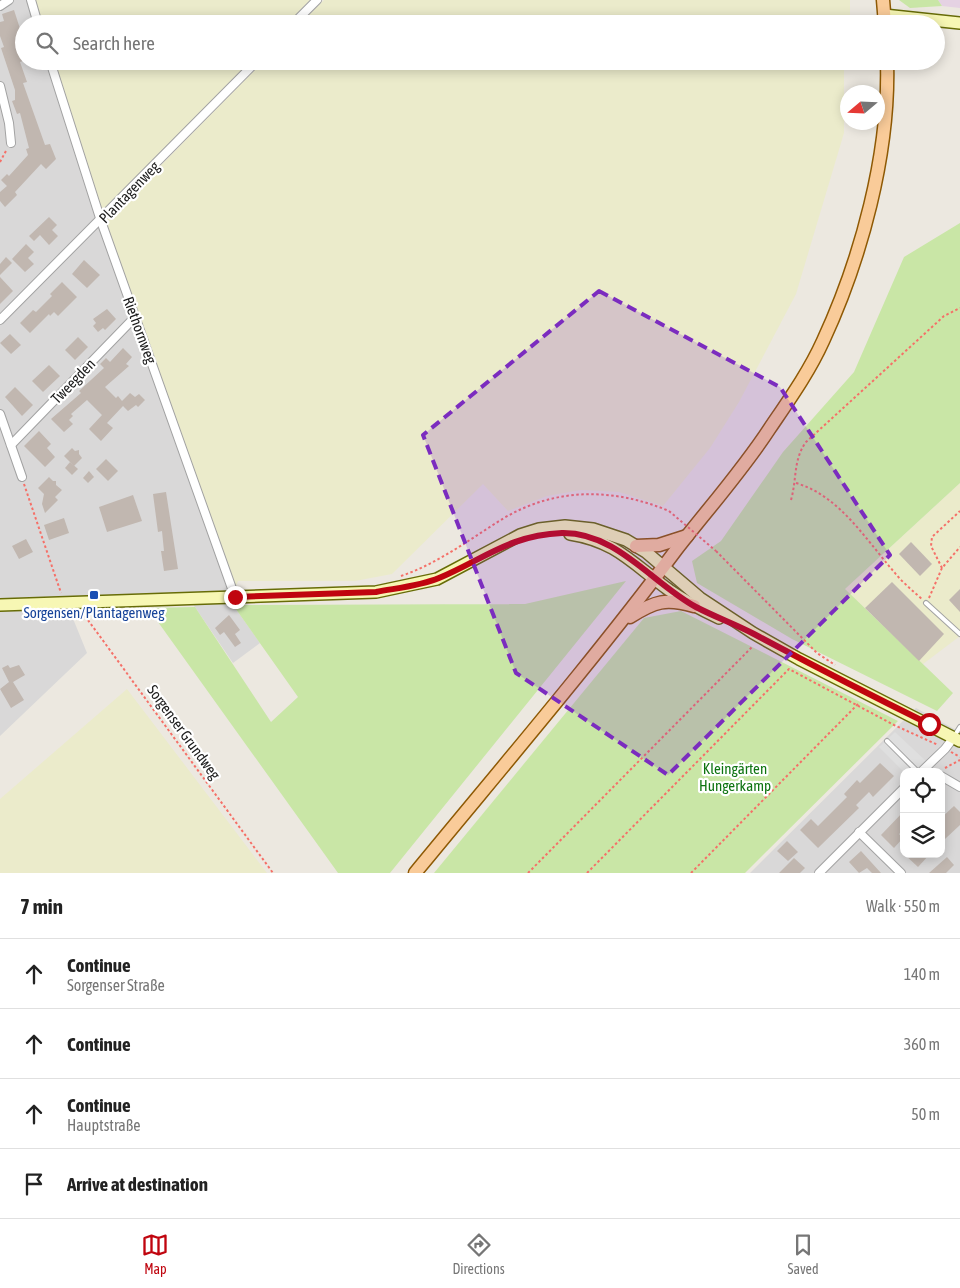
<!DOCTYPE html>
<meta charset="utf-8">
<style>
:root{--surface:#fff;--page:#f6f6f6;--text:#222;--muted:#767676;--line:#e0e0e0;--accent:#c0050f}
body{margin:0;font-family:"Asap Condensed",sans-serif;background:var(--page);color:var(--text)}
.controls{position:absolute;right:15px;bottom:15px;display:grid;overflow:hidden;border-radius:10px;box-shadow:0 2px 12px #0003}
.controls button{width:45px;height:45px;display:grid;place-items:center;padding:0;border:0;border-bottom:1px solid var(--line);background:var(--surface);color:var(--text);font:25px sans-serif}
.compass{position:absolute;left:840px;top:85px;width:45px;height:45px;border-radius:50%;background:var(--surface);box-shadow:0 2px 12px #0003;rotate:251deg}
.stop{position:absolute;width:15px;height:15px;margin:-11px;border:4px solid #c0050f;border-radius:50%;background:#fff}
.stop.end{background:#c0050f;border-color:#fff;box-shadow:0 1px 5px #0008}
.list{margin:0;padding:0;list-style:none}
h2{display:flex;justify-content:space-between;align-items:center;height:65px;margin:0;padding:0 20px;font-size:21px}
h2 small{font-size:16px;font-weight:400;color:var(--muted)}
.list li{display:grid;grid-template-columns:32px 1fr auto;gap:15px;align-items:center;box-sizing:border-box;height:70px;padding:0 20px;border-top:1px solid var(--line)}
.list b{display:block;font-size:19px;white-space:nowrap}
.list p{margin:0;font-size:16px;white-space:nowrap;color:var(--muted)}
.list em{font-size:16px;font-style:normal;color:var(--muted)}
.icon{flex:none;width:28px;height:28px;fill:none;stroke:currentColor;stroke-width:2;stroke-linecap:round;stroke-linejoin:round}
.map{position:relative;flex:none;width:960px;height:873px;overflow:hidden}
.search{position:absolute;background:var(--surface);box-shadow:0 2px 12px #0003;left:15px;right:15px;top:15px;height:55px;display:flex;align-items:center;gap:12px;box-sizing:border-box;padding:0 18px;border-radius:28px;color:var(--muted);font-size:19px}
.sheet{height:345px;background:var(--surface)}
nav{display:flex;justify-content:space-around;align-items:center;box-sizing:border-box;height:70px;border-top:1px solid var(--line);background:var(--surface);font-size:14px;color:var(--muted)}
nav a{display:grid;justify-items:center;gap:2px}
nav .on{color:var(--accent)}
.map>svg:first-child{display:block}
.residential{fill:#d9d8d8;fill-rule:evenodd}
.industrial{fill:#e5d2e3}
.farmland{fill:#ebebcb}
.grass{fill:#c9e6a6}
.parking{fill:#dfdfdf}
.building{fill:#c1b7b0}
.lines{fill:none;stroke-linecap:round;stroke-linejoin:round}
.lane-casing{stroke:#a2a2a2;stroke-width:6}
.street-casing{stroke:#a2a2a2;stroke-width:10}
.secondary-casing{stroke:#676c07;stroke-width:14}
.primary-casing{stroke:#8e5904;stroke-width:15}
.path{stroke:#f57068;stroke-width:2;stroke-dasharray:2.5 2.5;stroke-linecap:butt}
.lane{stroke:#fff;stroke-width:4}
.street{stroke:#fff;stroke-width:8}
.secondary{stroke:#f7f7b4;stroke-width:11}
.primary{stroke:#f9cb99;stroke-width:12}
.path-bridge{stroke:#f57068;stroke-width:2;stroke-dasharray:2.5 2.5;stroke-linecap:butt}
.route{stroke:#c0050f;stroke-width:6}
.marked{fill:#7b2cbf;fill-opacity:0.2;stroke:#7b2cbf;stroke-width:4;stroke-dasharray:10 6;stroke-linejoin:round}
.transit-dot{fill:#1a4fb4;stroke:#fff;stroke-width:2}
.labels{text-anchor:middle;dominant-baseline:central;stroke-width:4.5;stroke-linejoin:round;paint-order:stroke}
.street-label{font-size:15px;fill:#1b1b1b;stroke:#fff}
.transit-label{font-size:15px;fill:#164399;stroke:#fff}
.park-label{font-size:15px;fill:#0e7411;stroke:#fff}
</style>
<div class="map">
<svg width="960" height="873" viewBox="0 0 960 873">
<rect width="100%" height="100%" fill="#ece8e0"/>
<!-- residential -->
<g class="residential">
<path d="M 0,0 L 27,0 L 35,24 L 24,24 L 24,61 L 47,61 L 102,236 L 233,605 L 260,643 L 233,663 L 186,594 L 65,599 L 87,653 L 0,736 Z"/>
<path d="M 916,708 L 960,732 L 960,873 L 750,873 ZM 904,772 L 941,772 L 941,854 L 904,854 Z"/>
</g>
<!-- industrial -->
<path class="industrial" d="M 938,0 L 960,0 L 960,8 L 942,6 Z"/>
<!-- farmland -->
<g class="farmland">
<path d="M 35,0 L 310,0 L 287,24 L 43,24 Z"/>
<path d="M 324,0 L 850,0 L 850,24 L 300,24 Z"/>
<path d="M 54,61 L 251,61 L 102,214 Z"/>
<path d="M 264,61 L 844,61 L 844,133 L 796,294 L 739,402 L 710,448 L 663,506 L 619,492 L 581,490 L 547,496 L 508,511 L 483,484 L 392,574 L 355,581 L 238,581 L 236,586 L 104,223 Z"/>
<path d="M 960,483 L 960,636 L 923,664 L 845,589 Z"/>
<path d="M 127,689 L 267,873 L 0,873 L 0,799 Z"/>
</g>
<!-- grass -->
<g class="grass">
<path d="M 899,0 L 938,0 L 942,6 L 910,8 Z"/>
<path d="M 960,223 L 960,483 L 845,589 L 953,693 L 937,711 L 792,639 L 697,583 L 692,561 L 721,541 L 783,452 L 854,372 L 904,257 Z"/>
<path d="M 626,581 L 390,873 L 338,873 L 148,608 L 195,607 L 271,722 L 298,697 L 233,605 L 525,604 Z"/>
<path d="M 681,611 L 898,721 L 745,873 L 434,873 L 644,618 Z"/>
</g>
<!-- parking -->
<path class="parking" d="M 895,732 L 926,761 L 915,772 L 904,772 L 879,747 Z"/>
<!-- building -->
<g class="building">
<path d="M 14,10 L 24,41 L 18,43 L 23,61 L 20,62 L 27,82 L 23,83 L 45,145 L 50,144 L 56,159 L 46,169 L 41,164 L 15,192 L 17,195 L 5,207 L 0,201 L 0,192 L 7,186 L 1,180 L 7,174 L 9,176 L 28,155 L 26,149 L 29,148 L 20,113 L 17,114 L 12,101 L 15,100 L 15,90 L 1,48 L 4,47 L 0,36 L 0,22 L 4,21 L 2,14 Z"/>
<path d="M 49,217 L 57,225 L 52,230 L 58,236 L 49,245 L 40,235 L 34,241 L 29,236 Z"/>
<path d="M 26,244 L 34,252 L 28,258 L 34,264 L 25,272 L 12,259 Z"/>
<path d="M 6,257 L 12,263 L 0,275 L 0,264 Z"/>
<path d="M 84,260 L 100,275 L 87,288 L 72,274 Z"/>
<path d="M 0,277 L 13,291 L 0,304 Z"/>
<path d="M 62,282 L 77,297 L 58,316 L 54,312 L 50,316 L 49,314 L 30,333 L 20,323 L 33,310 L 36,312 L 52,296 L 50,294 Z"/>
<path d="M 107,309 L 116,319 L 105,330 L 103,328 L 98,332 L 93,326 L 96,323 L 93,319 Z"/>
<path d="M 10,334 L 21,345 L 11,354 L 0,343 Z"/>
<path d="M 78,337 L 88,347 L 75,360 L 65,350 Z"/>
<path d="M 123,348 L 132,357 L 126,364 L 129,366 L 105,387 L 116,398 L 118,396 L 122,401 L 130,393 L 135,397 L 139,394 L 145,400 L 138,407 L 136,405 L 128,411 L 123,406 L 107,423 L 113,428 L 101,441 L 89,429 L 102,415 L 87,400 L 71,414 L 73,416 L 69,420 L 73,424 L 64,432 L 51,419 L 81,393 L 79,391 L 104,368 L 100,364 L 106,358 L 110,362 Z"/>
<path d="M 49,365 L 60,376 L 43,392 L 32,381 Z"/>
<path d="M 15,387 L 33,405 L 22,416 L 5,397 Z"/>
<path d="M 39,431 L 51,444 L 47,448 L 55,457 L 45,467 L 24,446 Z"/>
<path d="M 72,448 L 75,451 L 79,450 L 79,454 L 82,458 L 74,466 L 64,456 Z"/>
<path d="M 106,459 L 118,471 L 108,481 L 96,469 Z"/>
<path d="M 70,462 L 78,469 L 72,475 L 65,468 Z"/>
<path d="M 89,471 L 94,477 L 88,483 L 83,478 Z"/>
<path d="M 49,477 L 53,481 L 56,481 L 56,485 L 62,490 L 55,497 L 58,500 L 45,513 L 42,504 L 44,494 L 38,488 Z"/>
<path d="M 166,492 L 178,569 L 164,571 L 161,551 L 164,551 L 162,531 L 158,532 L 153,494 Z"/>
<path d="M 133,495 L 142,521 L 107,532 L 99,507 Z"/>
<path d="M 64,518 L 69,533 L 49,540 L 44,525 Z"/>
<path d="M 26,539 L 33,552 L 19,559 L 12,546 Z"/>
<path d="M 911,542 L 932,564 L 920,576 L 899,554 Z"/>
<path d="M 892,582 L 944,634 L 919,661 L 865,608 Z"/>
<path d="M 960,589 L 960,612 L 949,600 Z"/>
<path d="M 229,615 L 240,630 L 235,634 L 241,643 L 235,647 L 224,632 L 220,635 L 215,628 Z"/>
<path d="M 8,665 L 10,668 L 19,665 L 25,675 L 13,682 L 24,700 L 11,708 L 0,689 L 9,682 L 2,668 Z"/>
<path d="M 880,763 L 894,776 L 873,797 L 869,792 L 856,805 L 859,808 L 818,848 L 800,830 L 811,819 L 818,826 L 847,797 L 844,794 L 857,780 L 860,783 Z"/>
<path d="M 954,806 L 960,812 L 960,825 L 945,839 L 941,835 L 941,818 Z"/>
<path d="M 904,811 L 904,830 L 899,834 L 903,838 L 894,848 L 881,835 Z"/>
<path d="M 787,841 L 798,852 L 788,861 L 777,851 Z"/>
<path d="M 861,851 L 881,873 L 872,873 L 867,868 L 859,873 L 849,862 Z"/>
<path d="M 904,854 L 930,854 L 918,867 Z"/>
<path d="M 947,857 L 954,865 L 946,873 L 929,873 Z"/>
<path d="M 794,858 L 805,868 L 800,873 L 779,873 Z"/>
</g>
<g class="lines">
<defs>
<g id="lane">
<path d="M 926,603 L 960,634"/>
<path d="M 955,735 L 960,727"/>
<path d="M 887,741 L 918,772"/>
</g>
<g id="street">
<path d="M 31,0 L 38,24"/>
<path d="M 0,6 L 9,0"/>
<path d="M 293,24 L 317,0"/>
<path d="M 50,61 L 101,221 L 235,597"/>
<path d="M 0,86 L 9,123 L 11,143"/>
<path d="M 0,320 L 257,61"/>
<path d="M 0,414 L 22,477"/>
<path d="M 11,445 L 135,317"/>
<path d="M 921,772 L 945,749 L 954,737"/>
<path d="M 941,776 L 960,787"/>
<path d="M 859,832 L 901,873"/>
<path d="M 819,873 L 904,788"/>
</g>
<g id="secondary">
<path d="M 884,15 L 960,23"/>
<path d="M 570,534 C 616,541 633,564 669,590 C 685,601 702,610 719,618"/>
<path d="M 0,605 L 376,592 L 437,579 L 520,535 L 539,529 L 565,526 L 593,529 L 626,540 L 646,552 L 700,598 L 753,633 L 799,659 L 960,741"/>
</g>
<g id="primary">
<path d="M 883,0 L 885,24"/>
<path d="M 636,546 L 659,545 L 687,536"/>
<path d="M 630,617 C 655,601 666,598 694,606"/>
<path d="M 415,873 C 503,766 593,661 676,550 C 707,510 742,471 770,428 C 789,400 809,372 823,341 C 861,259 890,153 887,61"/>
</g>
</defs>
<!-- lane casing -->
<use href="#lane" class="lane-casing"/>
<!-- street casing -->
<use href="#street" class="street-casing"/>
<!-- secondary casing -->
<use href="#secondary" class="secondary-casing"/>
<!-- primary casing -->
<use href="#primary" class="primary-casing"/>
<!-- path -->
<g class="path">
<path d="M 0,162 L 7,149"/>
<path d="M 796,483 C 840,496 866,540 895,573 C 903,583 913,591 923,600"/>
<path d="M 24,484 L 61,593"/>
<path d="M 791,500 C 797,479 793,460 806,442 L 944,316 L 960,308"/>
<path d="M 716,551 L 817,653 L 835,665"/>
<path d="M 942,568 L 931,546 L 932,537 L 960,511"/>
<path d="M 401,576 C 439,563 470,539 504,518 C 557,487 614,488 669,511"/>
<path d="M 929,598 L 942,568 L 960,547"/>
<path d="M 85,611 L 85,616 L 273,873"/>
<path d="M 951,752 L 960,757"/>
<path d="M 945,768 L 960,760"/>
<path d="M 528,873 L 753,646"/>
<path d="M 587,873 L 789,669 L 894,725 L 938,745"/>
<path d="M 691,873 L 858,704"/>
</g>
<!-- lane -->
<use href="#lane" class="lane"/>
<!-- street -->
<use href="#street" class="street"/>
<!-- secondary -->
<use href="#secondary" class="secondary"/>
<!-- primary -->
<use href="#primary" class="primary"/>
<!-- path-bridge -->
<path class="path-bridge" d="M 669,511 L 716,551"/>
</g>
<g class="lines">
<!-- route -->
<path class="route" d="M 235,597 L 376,592 C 397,588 420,586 439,578 C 484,559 510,535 562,533 C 616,532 652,583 696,607 C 715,617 735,624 754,634 C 812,665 870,695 929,724"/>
</g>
<!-- marked area -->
<path class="marked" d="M 599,291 L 780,387 L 890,555 L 668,775 L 516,673 L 423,435 Z"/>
<!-- markers -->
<rect class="transit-dot" x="89" y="590" width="10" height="10" rx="2.5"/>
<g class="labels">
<!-- street labels -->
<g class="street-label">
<text transform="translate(129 192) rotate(-46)">Plantagenweg</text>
<text transform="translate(140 330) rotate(70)">Riethornweg</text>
<text transform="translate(73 381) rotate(-46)">Tweegden</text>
<text transform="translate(184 732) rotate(54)">Sorgenser Grundweg</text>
</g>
<!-- transit labels -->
<g class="transit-label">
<text x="94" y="612">Sorgensen/Plantagenweg</text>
</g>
<!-- park labels -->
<g class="park-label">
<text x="735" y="768">Kleingärten<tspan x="735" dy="17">Hungerkamp</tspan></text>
</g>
</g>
</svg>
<div class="controls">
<button><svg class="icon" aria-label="locate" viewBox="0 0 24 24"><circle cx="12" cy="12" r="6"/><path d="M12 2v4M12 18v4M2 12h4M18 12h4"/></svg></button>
<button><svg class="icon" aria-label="layers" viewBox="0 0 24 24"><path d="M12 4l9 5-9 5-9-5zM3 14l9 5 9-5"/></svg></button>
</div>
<svg class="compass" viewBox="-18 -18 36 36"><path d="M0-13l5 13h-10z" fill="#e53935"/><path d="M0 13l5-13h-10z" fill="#767676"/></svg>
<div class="stop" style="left:929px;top:724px"></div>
<div class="stop end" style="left:235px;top:597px"></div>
<div class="search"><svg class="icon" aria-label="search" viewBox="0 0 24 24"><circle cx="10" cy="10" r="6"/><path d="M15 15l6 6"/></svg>Search here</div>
</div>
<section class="sheet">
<h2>7 min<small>Walk · 550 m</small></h2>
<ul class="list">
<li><svg class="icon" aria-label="ahead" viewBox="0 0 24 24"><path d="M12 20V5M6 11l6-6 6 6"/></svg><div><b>Continue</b><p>Sorgenser Straße</p></div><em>140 m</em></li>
<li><svg class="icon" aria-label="ahead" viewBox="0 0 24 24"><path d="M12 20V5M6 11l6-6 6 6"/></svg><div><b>Continue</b></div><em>360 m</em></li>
<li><svg class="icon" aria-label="ahead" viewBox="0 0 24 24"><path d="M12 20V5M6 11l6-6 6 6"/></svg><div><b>Continue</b><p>Hauptstraße</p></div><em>50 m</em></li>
<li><svg class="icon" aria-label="arrive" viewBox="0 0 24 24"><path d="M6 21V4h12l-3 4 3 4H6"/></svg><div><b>Arrive at destination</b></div></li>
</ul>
</section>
<nav>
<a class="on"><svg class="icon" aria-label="map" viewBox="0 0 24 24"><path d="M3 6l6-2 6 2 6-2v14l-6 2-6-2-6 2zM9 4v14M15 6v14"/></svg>Map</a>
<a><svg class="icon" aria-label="directions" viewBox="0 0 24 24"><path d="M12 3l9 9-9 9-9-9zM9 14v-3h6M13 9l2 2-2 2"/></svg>Directions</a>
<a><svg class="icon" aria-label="saved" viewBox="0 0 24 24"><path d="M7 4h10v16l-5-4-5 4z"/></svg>Saved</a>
</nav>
